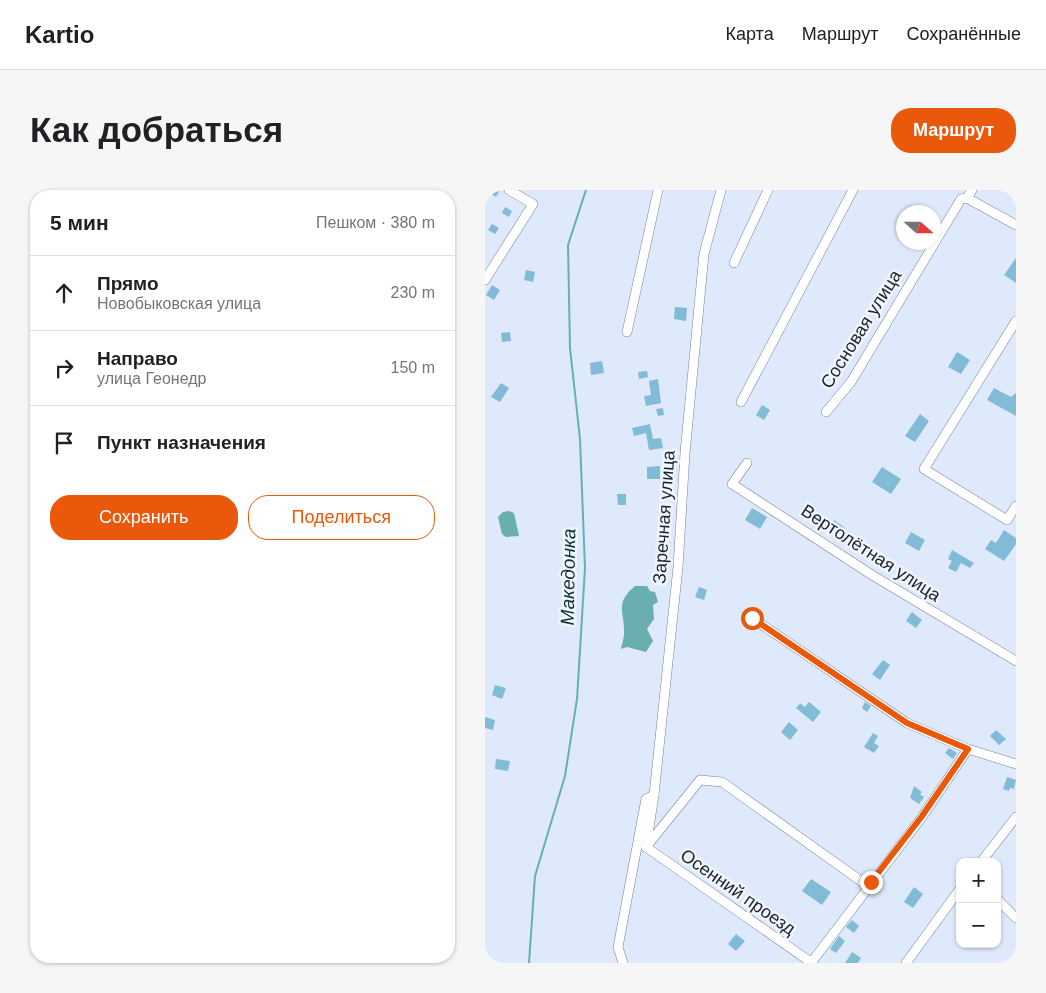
<!DOCTYPE html>
<html lang="ru">
<meta charset="utf-8">
<style>
:root{--surface:#fff;--page:#f6f6f6;--text:#202124;--muted:#757577;--line:#e0e0e0;--accent:#ea580c}
body{margin:0;font-family:Arial,sans-serif;background:var(--page);color:var(--text)}
.controls{position:absolute;right:15px;bottom:15px;display:grid;overflow:hidden;border-radius:10px;box-shadow:0 1px 4px #0004}
.controls button{width:45px;height:45px;display:grid;place-items:center;padding:0;border:0;border-bottom:1px solid var(--line);background:var(--surface);color:var(--text);font:25px sans-serif}
.compass{position:absolute;left:411px;top:15px;width:45px;height:45px;border-radius:50%;background:var(--surface);box-shadow:0 1px 4px #0004;rotate:111deg}
.stop{position:absolute;width:15px;height:15px;margin:-11px;border:4px solid #ea580c;border-radius:50%;background:#fff}
.stop.end{background:#ea580c;border-color:#fff;box-shadow:0 1px 5px #0008}
.list{margin:0;padding:0;list-style:none}
h2{display:flex;justify-content:space-between;align-items:center;height:65px;margin:0;padding:0 20px;font-size:21px}
h2 small{font-size:16px;font-weight:400;color:var(--muted)}
.list li{display:grid;grid-template-columns:32px 1fr auto;gap:15px;align-items:center;box-sizing:border-box;height:75px;padding:0 20px;border-top:1px solid var(--line)}
.list b{display:block;font-size:19px;white-space:nowrap}
.list p{margin:0;font-size:16px;white-space:nowrap;color:var(--muted)}
.list em{font-size:16px;font-style:normal;color:var(--muted)}
.actions{display:flex;gap:10px;padding:15px 20px}
.actions a{flex:1;padding:11px 0;border:1px solid var(--accent);border-radius:20px;text-align:center;font-size:18px;color:var(--accent)}
.actions .main{background:var(--accent);color:#fff}
.icon{flex:none;width:28px;height:28px;fill:none;stroke:currentColor;stroke-width:2;stroke-linecap:round;stroke-linejoin:round}
.map{position:relative;flex:none;width:531px;height:773px;overflow:hidden;border-radius:20px}
header{display:flex;align-items:center;gap:30px;box-sizing:border-box;height:70px;padding:0 25px;background:var(--surface);border-bottom:1px solid var(--line)}
header strong{font-size:24px}
nav{display:flex;gap:28px;margin-inline-start:auto;font-size:18px}
.intro{display:flex;align-items:center;justify-content:space-between;box-sizing:border-box;height:120px;padding:0 30px}
h1{margin:0;font-size:35px}
.button{padding:12px 22px;border-radius:20px;background:var(--accent);color:#fff;font-size:18px;font-weight:700}
main{display:flex;gap:30px;padding:0 30px}
aside{flex:1;background:var(--surface);border-radius:20px;box-shadow:0 1px 4px #0004}
.map>svg:first-child{display:block}
.water{fill:#6aafb0}
.lines{fill:none;stroke-linecap:round;stroke-linejoin:round}
.stream{stroke:#6aafb0;stroke-width:2}
.building{fill:#82bbd6}
.minor-casing{stroke:#778397;stroke-width:10}
.minor{stroke:#fff;stroke-width:9}
.route{stroke:#ea580c;stroke-width:6}
.labels{text-anchor:middle;dominant-baseline:central;stroke-width:5;stroke-linejoin:round;paint-order:stroke}
.street-label{font-size:18px;fill:#1d222a;stroke:#f0f6ff}
.water-label{font-size:19px;font-style:italic;fill:#103333;stroke:#f0f6ff}
</style>
<header>
<strong>Kartio</strong>
<nav><a>Карта</a><a>Маршрут</a><a>Сохранённые</a></nav>
</header>
<div class="intro"><h1>Как добраться</h1><a class="button">Маршрут</a></div>
<main>
<aside>
<h2>5 мин<small>Пешком · 380 m</small></h2>
<ul class="list">
<li><svg class="icon" aria-label="ahead" viewBox="0 0 24 24"><path d="M12 20V5M6 11l6-6 6 6"/></svg><div><b>Прямо</b><p>Новобыковская улица</p></div><em>230 m</em></li>
<li><svg class="icon" aria-label="right" viewBox="0 0 24 24"><path d="M7 20v-9h11M14 6l5 5-5 5"/></svg><div><b>Направо</b><p>улица Геонедр</p></div><em>150 m</em></li>
<li><svg class="icon" aria-label="arrive" viewBox="0 0 24 24"><path d="M6 21V4h12l-3 4 3 4H6"/></svg><div><b>Пункт назначения</b></div></li>
</ul>
<div class="actions"><a class="main">Сохранить</a><a>Поделиться</a></div>
</aside>
<div class="map">
<svg width="531" height="773" viewBox="0 0 531 773">
<rect width="100%" height="100%" fill="#dee9fb"/>
<!-- water -->
<g class="water">
<path d="M 24,321 L 29,323 L 34,346 L 21,347 L 17,344 L 13,327 L 18,322 Z"/>
<path d="M 150,396 L 162,396 L 165,401 L 170,402 L 173,412 L 168,415 L 169,429 L 162,439 L 168,451 L 161,462 L 142,457 L 136,459 C 137,453 140,446 139,439 C 138,419 131,412 150,396 Z"/>
</g>
<g class="lines">
<!-- stream -->
<path class="stream" d="M 44,773 L 50,686 L 80,586 L 92,509 L 100,378 L 95,249 L 85,158 L 83,55 L 101,0"/>
</g>
<!-- building -->
<g class="building">
<path d="M 0,0 L 15,0 L 11,7 Z"/>
<path d="M 20,17 L 27,21 L 24,27 L 17,23 Z"/>
<path d="M 7,34 L 14,38 L 10,44 L 3,40 Z"/>
<path d="M 531,68 L 531,93 L 519,85 Z"/>
<path d="M 41,80 L 50,82 L 48,92 L 39,90 Z"/>
<path d="M 7,95 L 15,100 L 9,110 L 1,105 Z"/>
<path d="M 190,117 L 202,118 L 201,131 L 189,129 Z"/>
<path d="M 25,142 L 26,151 L 17,152 L 16,143 Z"/>
<path d="M 472,162 L 485,170 L 476,184 L 463,177 Z"/>
<path d="M 117,171 L 119,183 L 106,185 L 105,173 Z"/>
<path d="M 162,181 L 163,187 L 154,189 L 153,182 Z"/>
<path d="M 173,189 L 176,213 L 161,216 L 159,206 L 166,205 L 164,191 Z"/>
<path d="M 16,193 L 24,198 L 15,212 L 6,207 Z"/>
<path d="M 509,198 L 526,207 L 531,203 L 531,226 L 502,210 Z"/>
<path d="M 277,215 L 285,220 L 279,230 L 271,225 Z"/>
<path d="M 178,218 L 179,225 L 173,226 L 171,219 Z"/>
<path d="M 435,224 L 444,231 L 430,252 L 420,246 Z"/>
<path d="M 165,234 L 168,249 L 176,248 L 178,258 L 164,260 L 161,243 L 149,246 L 147,238 Z"/>
<path d="M 175,276 L 175,289 L 162,289 L 162,277 Z"/>
<path d="M 397,277 L 416,289 L 406,304 L 387,292 Z"/>
<path d="M 132,304 L 141,304 L 141,315 L 133,315 Z"/>
<path d="M 267,318 L 282,327 L 275,339 L 260,330 Z"/>
<path d="M 349,330 L 360,338 L 354,347 L 343,339 Z"/>
<path d="M 519,340 L 531,348 L 531,354 L 519,371 L 500,359 L 506,350 L 511,353 Z"/>
<path d="M 426,342 L 440,350 L 434,361 L 420,353 Z"/>
<path d="M 467,360 L 489,373 L 485,378 L 476,373 L 471,382 L 463,378 L 467,371 L 463,369 Z"/>
<path d="M 214,397 L 222,400 L 219,410 L 210,407 Z"/>
<path d="M 427,422 L 437,430 L 431,438 L 421,431 Z"/>
<path d="M 398,470 L 405,475 L 395,490 L 387,484 Z"/>
<path d="M 10,495 L 21,498 L 17,509 L 7,505 Z"/>
<path d="M 324,512 L 336,522 L 328,532 L 311,518 L 315,513 L 320,517 Z"/>
<path d="M 380,512 L 386,516 L 382,522 L 377,518 Z"/>
<path d="M 0,527 L 10,530 L 8,540 L 0,538 Z"/>
<path d="M 304,532 L 313,540 L 305,550 L 296,542 Z"/>
<path d="M 511,540 L 521,549 L 514,555 L 505,546 Z"/>
<path d="M 388,543 L 393,546 L 389,553 L 394,556 L 389,563 L 379,557 Z"/>
<path d="M 464,558 L 472,563 L 468,569 L 460,563 Z"/>
<path d="M 11,569 L 25,571 L 23,581 L 10,579 Z"/>
<path d="M 522,587 L 531,590 L 529,599 L 525,598 L 524,601 L 518,599 Z"/>
<path d="M 429,596 L 437,602 L 435,604 L 439,607 L 434,614 L 425,608 Z"/>
<path d="M 326,689 L 346,702 L 337,715 L 317,701 Z"/>
<path d="M 429,697 L 438,704 L 428,718 L 419,712 Z"/>
<path d="M 367,730 L 374,736 L 369,743 L 361,737 Z"/>
<path d="M 251,744 L 260,751 L 251,761 L 243,754 Z"/>
<path d="M 354,746 L 360,751 L 351,763 L 345,759 Z"/>
<path d="M 367,762 L 376,768 L 373,773 L 360,773 Z"/>
</g>
<g class="lines">
<defs>
<g id="minor">
<path d="M 482,8 L 531,35"/>
<path d="M 249,73 L 283,0"/>
<path d="M 0,90 L 48,14 L 24,0"/>
<path d="M 531,131 L 439,279 L 522,330 L 531,316"/>
<path d="M 142,142 L 173,0"/>
<path d="M 256,212 L 368,0"/>
<path d="M 341,222 L 366,192 L 476,9 L 482,8 L 487,0"/>
<path d="M 262,273 L 247,294 L 387,385 L 531,471"/>
<path d="M 267,428 L 422,533 L 483,559 L 531,574"/>
<path d="M 161,657 L 169,605 L 193,377 L 200,263 L 219,64 L 236,0"/>
<path d="M 161,657 L 215,590 L 237,592 L 383,696"/>
<path d="M 161,657 L 327,773"/>
<path d="M 496,672 L 531,627"/>
<path d="M 512,709 L 531,728"/>
<path d="M 138,773 L 133,757 L 161,609 L 169,605"/>
<path d="M 326,773 L 437,627 L 483,559"/>
<path d="M 421,773 L 475,699"/>
</g>
</defs>
<!-- minor casing -->
<use href="#minor" class="minor-casing"/>
<!-- minor -->
<use href="#minor" class="minor"/>
</g>
<g class="lines">
<!-- route -->
<path class="route" d="M 267,428 L 422,533 L 483,559 L 437,626 L 386,692"/>
</g>
<g class="labels">
<!-- street labels -->
<g class="street-label">
<text transform="translate(376 139) rotate(-58)">Сосновая улица</text>
<text transform="translate(179 327) rotate(-86)">Заречная улица</text>
<text transform="translate(386 363) rotate(33)">Вертолётная улица</text>
<text transform="translate(253 702) rotate(35)">Осенний проезд</text>
</g>
<!-- water labels -->
<g class="water-label">
<text transform="translate(83 387) rotate(-89)">Македонка</text>
</g>
</g>
</svg>
<div class="controls">
<button>+</button>
<button>−</button>
</div>
<svg class="compass" viewBox="-18 -18 36 36"><path d="M0-13l5 13h-10z" fill="#e53935"/><path d="M0 13l5-13h-10z" fill="#757577"/></svg>
<div class="stop" style="left:267px;top:428px"></div>
<div class="stop end" style="left:386px;top:692px"></div>
</div>
</main>
